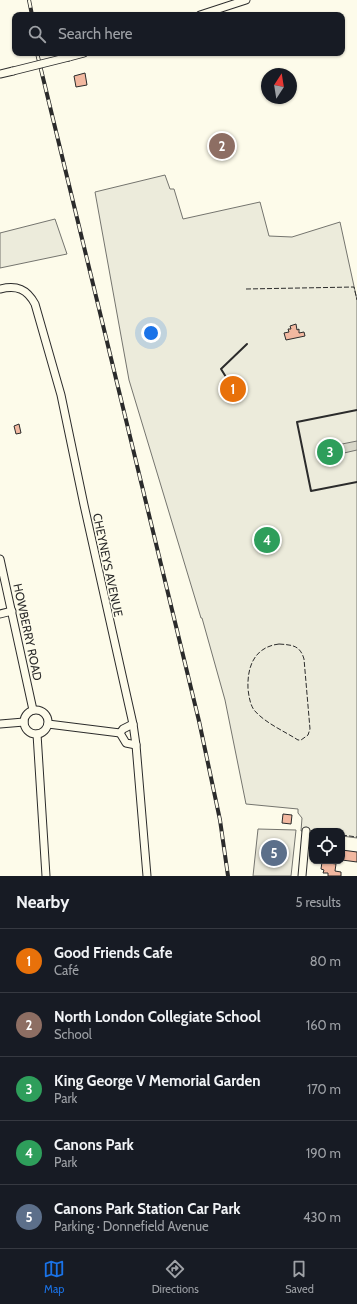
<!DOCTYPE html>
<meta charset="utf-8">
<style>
:root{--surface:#171b24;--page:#242831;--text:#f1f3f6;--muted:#9ea1a6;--line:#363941;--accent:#1a73e8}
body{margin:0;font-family:Cabin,sans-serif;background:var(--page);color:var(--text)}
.controls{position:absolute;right:12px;bottom:12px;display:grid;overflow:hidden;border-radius:8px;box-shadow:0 1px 3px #0004}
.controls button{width:36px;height:36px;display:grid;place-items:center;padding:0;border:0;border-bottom:1px solid var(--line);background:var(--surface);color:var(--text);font:20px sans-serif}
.compass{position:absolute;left:261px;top:68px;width:36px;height:36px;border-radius:50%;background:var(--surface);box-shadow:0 1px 3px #0004;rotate:12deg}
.you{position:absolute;left:151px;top:333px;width:14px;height:14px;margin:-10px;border:3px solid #fff;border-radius:50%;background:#1a73e8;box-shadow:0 0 0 6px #1a73e833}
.badge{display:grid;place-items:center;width:26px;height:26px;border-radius:50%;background:var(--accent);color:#fff;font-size:13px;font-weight:700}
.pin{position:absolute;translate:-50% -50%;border:2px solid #fff;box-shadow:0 1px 4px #0006}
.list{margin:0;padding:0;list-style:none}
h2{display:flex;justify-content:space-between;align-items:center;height:52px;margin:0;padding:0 16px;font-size:17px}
h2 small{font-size:13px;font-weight:400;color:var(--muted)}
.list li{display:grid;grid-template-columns:26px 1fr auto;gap:12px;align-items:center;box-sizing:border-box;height:64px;padding:0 16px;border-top:1px solid var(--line)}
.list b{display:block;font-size:15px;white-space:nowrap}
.list p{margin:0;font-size:13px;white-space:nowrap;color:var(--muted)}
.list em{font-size:13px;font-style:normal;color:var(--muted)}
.icon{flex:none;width:22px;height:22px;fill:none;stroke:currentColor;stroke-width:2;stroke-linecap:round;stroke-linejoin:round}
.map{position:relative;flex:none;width:357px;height:876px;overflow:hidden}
.search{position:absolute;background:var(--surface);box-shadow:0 1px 3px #0004;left:12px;right:12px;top:12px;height:44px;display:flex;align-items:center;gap:10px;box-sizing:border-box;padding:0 14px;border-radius:8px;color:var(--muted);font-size:15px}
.sheet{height:372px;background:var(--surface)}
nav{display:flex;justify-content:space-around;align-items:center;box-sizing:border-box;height:56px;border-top:1px solid var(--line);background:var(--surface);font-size:11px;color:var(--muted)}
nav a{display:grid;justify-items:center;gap:2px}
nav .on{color:var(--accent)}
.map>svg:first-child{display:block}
.green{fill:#ecebdb;stroke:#74746e}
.parking{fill:#eceadb;stroke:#74746e}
.water{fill:#d8d7c9;stroke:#74746e}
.building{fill:#f2b8a0;stroke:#2b2b2b}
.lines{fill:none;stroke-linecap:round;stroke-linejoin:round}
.minor-casing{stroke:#2b2b2b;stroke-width:9}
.minor{stroke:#fdfbea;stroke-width:7}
.rail-casing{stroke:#2b2b2b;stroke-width:4}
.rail{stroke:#fdfbea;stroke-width:2.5;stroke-dasharray:8;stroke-linecap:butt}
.minor-bridge-casing{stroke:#2b2b2b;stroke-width:9;stroke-linecap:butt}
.minor-bridge{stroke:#fdfbea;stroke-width:7}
.fence{stroke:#2b2b2b;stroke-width:1;stroke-dasharray:5 2;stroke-linecap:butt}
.wall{stroke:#2b2b2b;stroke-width:2}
.labels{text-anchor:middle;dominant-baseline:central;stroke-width:3;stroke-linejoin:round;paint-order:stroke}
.street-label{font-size:12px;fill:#2b2b2b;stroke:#fdfbea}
</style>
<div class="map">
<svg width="357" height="876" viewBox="0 0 357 876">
<rect width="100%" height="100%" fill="#fdfbea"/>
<!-- green -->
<g class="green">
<path d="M 165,175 L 170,189 L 174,189 L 183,219 L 260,202 L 269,236 L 292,237 L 340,222 L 357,300 L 357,838 L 342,836 L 342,831 L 301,831 L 302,818 L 298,813 L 298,809 L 246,804 L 225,700 L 202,618 L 201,618 L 129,380 L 95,192 Z"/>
<path d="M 55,219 L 67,254 L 0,268 L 0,233 Z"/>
</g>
<!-- parking -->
<path class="parking" d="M 258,829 L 296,830 L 291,876 L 253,876 Z"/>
<!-- water -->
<path class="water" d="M 357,441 L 357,450 L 344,453 L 342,444 Z"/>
<!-- building -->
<g class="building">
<path d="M 85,73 L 87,85 L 76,87 L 74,76 Z"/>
<path d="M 296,324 L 297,330 L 299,329 L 299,333 L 304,332 L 305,336 L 286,340 L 284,333 L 289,332 L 288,329 L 291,329 L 290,326 Z"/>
<path d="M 230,379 L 242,394 L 238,398 L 226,383 Z"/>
<path d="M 19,424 L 21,433 L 16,434 L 14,426 Z"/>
<path d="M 283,814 L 292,815 L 291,824 L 282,823 Z"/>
<path d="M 342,850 L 357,852 L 357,862 L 342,860 Z"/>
<path d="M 322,862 L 336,864 L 335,871 L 341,872 L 341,876 L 328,876 L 328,873 L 323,873 L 324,870 L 321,869 Z"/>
</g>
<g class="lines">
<defs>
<g id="minor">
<path d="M 200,15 L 246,0"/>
<path d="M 69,57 L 84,53"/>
<path d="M 0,74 L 13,71"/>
<path d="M 0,289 C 17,285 27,289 35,304 L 61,395 L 84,505 L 133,724 L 136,745 L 147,876"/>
<path d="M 0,559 L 33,710"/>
<path d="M 0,614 L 12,611"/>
<circle cx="36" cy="722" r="12"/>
<path d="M 0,724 L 24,722"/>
<path d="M 48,724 L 120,733"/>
<path d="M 133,724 L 123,729 L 120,733 L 126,743 L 136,745"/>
<path d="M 37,734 L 46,876"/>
<path d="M 302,876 L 306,831"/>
</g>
</defs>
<!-- minor casing -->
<use href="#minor" class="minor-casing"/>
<!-- minor -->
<use href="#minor" class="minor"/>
<defs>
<g id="rail">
<path d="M 29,0 L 32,15"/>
<path d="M 37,53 L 199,721 L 220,820 L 228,876"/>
</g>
</defs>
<!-- rail casing -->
<use href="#rail" class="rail-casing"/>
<!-- rail -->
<use href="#rail" class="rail"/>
<defs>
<path id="minor-bridge" d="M 13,71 L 69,57"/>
</defs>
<!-- minor-bridge casing -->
<use href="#minor-bridge" class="minor-bridge-casing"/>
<!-- minor-bridge -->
<use href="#minor-bridge" class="minor-bridge"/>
<!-- fence -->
<g class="fence">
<path d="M 246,289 L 354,287 L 357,300"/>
<path d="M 279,644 C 292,645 300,645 304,659 L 310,729 L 308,735 L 301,740 L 298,740 C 284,731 265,723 254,710 C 250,704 249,697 248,689 C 247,667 254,647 279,644 Z"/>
<path d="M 311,831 L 312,831"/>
<path d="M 342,835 L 357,837"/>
</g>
<!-- wall -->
<g class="wall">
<path d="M 226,377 L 221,369 L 247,344"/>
<path d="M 357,410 L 297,422 L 311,491 L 357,482"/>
</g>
</g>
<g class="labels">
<!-- street labels -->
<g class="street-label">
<text transform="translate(108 565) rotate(78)">CHEYNEYS AVENUE</text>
<text transform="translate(28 632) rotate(78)">HOWBERRY ROAD</text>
</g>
</g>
</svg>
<div class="controls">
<button><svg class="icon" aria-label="locate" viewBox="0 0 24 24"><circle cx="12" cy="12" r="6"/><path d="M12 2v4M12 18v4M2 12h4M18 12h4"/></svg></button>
</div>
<svg class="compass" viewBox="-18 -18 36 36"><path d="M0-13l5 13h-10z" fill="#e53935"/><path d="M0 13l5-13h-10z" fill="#9ea1a6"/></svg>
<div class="you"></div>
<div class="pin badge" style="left:233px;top:389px;background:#e8710a">1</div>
<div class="pin badge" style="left:222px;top:146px;background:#8d6e63">2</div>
<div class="pin badge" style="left:330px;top:452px;background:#2e9e5b">3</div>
<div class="pin badge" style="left:267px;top:540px;background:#2e9e5b">4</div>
<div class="pin badge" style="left:274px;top:853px;background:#5c6f8a">5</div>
<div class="search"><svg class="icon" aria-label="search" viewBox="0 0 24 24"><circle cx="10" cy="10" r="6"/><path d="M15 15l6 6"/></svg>Search here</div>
</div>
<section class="sheet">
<h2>Nearby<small>5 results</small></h2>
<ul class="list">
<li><span class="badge" style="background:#e8710a">1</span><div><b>Good Friends Cafe</b><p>Café</p></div><em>80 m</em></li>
<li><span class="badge" style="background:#8d6e63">2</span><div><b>North London Collegiate School</b><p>School</p></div><em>160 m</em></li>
<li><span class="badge" style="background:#2e9e5b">3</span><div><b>King George V Memorial Garden</b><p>Park</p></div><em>170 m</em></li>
<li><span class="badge" style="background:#2e9e5b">4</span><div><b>Canons Park</b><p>Park</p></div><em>190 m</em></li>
<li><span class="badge" style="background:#5c6f8a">5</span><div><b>Canons Park Station Car Park</b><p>Parking · Donnefield Avenue</p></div><em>430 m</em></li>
</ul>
</section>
<nav>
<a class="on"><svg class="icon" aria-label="map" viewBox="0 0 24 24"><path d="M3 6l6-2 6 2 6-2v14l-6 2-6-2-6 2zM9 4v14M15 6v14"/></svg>Map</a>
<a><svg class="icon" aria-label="directions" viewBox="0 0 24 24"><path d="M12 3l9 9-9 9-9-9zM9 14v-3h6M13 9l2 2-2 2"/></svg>Directions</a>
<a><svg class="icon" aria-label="saved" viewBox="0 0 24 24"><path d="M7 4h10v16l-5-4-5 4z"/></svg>Saved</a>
</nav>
